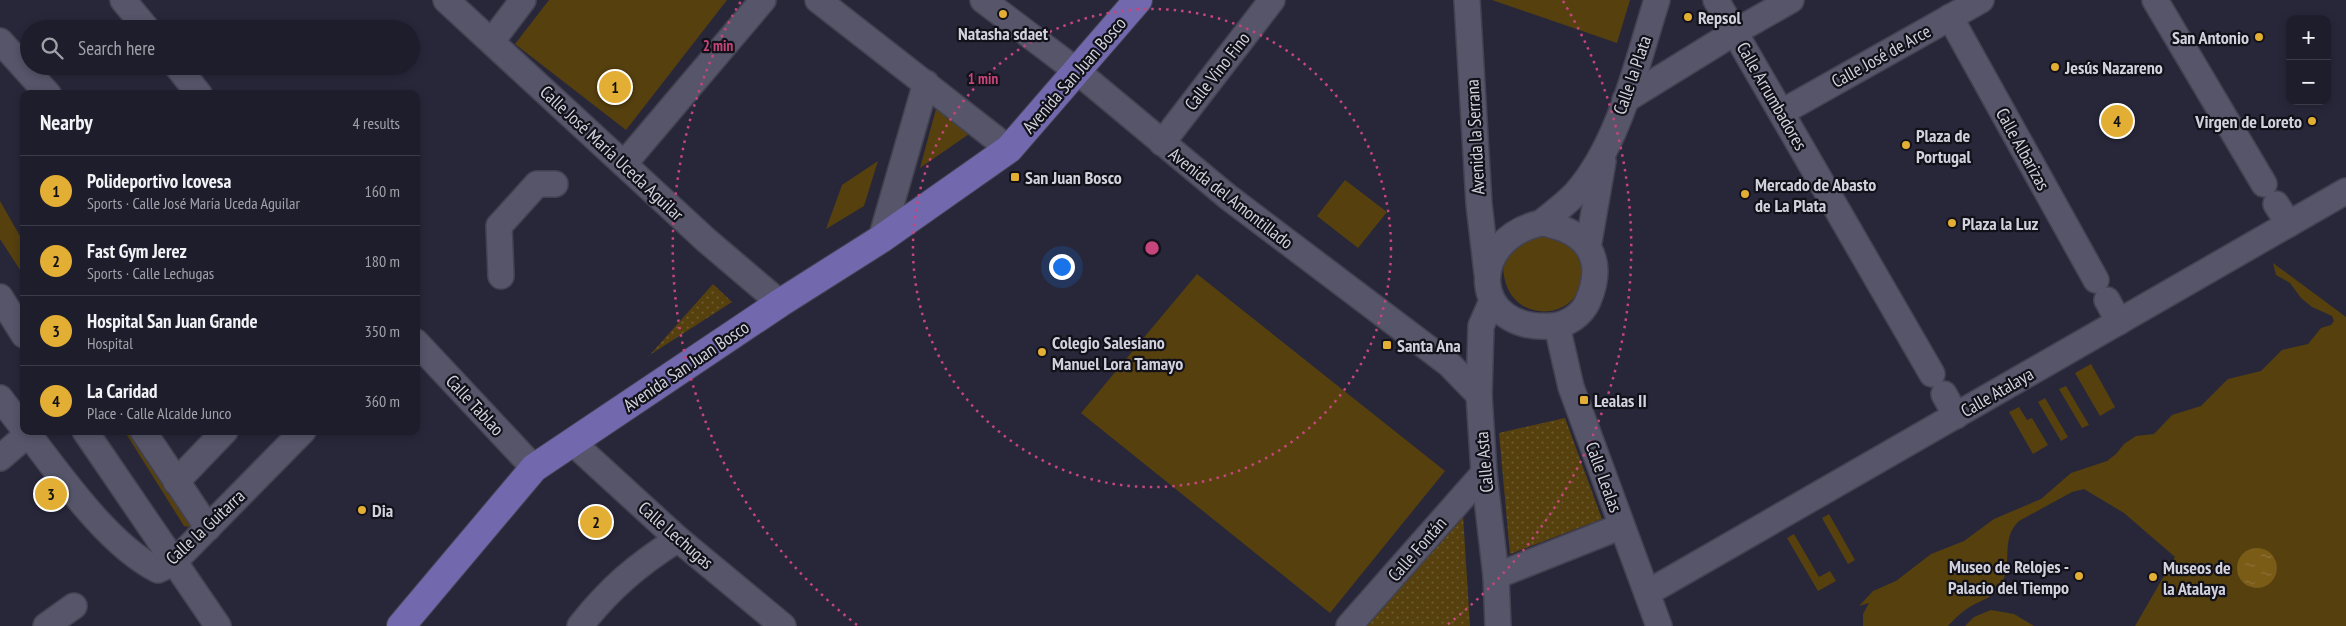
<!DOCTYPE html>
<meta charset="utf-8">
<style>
:root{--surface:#1e1d2c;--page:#2b2a38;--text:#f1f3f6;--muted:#a1a2a9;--line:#3c3b48;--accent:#e2ae34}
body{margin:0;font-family:"PT Sans Narrow",sans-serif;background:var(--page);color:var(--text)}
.controls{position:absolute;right:15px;top:15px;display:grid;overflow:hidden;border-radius:10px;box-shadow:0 2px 8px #0003}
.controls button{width:45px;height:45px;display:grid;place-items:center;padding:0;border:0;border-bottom:1px solid var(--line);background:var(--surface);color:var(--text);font:25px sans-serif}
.you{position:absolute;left:1061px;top:266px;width:18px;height:18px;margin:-12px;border:4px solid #fff;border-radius:50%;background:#1a73e8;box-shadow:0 0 0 8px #1a73e833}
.badge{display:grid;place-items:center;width:32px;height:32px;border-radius:50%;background:var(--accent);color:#111;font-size:16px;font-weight:700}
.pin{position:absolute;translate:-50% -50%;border:2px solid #fff;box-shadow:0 1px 5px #0006}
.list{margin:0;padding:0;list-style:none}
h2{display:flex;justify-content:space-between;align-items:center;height:65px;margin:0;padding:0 20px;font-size:21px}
h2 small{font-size:16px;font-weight:400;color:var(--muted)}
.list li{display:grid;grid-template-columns:32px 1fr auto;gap:15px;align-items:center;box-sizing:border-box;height:70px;padding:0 20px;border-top:1px solid var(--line)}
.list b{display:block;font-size:19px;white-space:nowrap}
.list p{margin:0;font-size:16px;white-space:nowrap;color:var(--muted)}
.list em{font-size:16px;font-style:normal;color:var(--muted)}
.icon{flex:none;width:28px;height:28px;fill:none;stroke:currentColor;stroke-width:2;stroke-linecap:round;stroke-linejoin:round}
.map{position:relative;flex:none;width:2346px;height:626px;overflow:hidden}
.search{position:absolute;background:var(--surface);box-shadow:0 2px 8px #0003;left:20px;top:20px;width:400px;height:55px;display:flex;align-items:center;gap:12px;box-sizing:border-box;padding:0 18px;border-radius:28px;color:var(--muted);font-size:19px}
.panel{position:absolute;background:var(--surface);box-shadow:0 2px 8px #0003;left:20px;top:90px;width:400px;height:345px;border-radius:10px}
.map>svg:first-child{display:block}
.grass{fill:url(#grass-dots)}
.garden{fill:#55400e;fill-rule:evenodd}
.water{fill:url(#water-ripples)}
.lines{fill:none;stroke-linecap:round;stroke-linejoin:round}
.minor-casing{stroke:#434251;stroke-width:28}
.major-casing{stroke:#434251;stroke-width:30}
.minor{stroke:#56556a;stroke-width:25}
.major{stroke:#7168ae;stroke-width:28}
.ring{fill:none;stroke:#c6467c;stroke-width:2.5;stroke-dasharray:2.5 5}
.poi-dot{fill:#e2ae34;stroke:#121119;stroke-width:2}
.labels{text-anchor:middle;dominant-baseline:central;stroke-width:4.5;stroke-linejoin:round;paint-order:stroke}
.poi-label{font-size:18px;font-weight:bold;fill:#d2d2de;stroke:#121119;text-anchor:start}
.street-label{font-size:18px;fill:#d2d2de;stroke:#121119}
.centre{fill:#c6467c;stroke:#121119;stroke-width:2.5}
.ring-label{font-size:15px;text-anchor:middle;font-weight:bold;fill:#c6467c;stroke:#121119;stroke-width:4.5;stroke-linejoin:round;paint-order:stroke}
</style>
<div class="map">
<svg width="2346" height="626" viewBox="0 0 2346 626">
<defs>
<pattern id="grass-dots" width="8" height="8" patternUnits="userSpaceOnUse" patternTransform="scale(1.25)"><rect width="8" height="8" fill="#55400e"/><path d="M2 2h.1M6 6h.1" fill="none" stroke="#6d5b31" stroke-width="1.8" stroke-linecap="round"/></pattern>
<pattern id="water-ripples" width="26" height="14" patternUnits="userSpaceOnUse" patternTransform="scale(1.25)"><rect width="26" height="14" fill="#7a5c17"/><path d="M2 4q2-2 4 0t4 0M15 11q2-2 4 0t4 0" fill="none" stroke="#8c7238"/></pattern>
</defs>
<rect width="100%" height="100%" fill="#28273a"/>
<!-- grass -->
<g class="grass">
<path d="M 713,284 L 732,302 L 648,356 L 649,356 Z"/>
<path d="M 1565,418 L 1602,519 L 1510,554 L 1499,433 Z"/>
<path d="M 1463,515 L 1470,626 L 1363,626 Z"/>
</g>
<!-- garden -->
<g class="garden">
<path d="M 549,0 L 727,0 L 626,130 L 515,44 Z"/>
<path d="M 1492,0 L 1630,0 L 1617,43 Z"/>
<path d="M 936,109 L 969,134 L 920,168 Z"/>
<path d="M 878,161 L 864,206 L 826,229 L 842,185 Z"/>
<path d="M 1345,180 L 1387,212 L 1358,248 L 1317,216 Z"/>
<path d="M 0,201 L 24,243 L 24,276 L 0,239 Z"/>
<path d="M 1546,233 C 1565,243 1585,250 1583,275 C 1579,322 1512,325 1504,276 C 1502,266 1504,255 1511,248 C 1518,240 1536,237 1546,233 Z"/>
<path d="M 2273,263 L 2346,317 L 2346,626 L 2135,626 L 2175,557 L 2124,513 L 2084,489 L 2072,492 L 2019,521 C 2000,539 2013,562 2002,583 C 1995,596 1987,598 1975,604 C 1965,609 1956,617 1948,626 L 1863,626 L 1863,614 L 1869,603 L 1859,606 L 1873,591 L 1896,581 L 1931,554 L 1964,541 L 1994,519 L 2041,499 L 2071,473 L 2107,461 L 2116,454 L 2124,444 L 2136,436 L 2154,434 L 2172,415 L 2201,406 L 2228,379 L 2261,371 L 2282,350 L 2308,344 L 2321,328 L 2331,325 L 2334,321 L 2332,316 L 2312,307 L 2301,298 L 2290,283 L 2276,275 ZM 2274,557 C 2283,575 2269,592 2249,587 Z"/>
<path d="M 1197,274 L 1445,471 L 1330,613 L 1081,413 Z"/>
<path d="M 2091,364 L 2115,407 L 2100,416 L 2075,373 Z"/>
<path d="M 2066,386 L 2089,425 L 2082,428 L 2059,389 Z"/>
<path d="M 2045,398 L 2068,437 L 2061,441 L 2038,402 Z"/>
<path d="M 2019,407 L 2027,420 L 2032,418 L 2048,445 L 2033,454 L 2009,412 Z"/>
<path d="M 127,431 L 132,431 L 194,528 L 184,526 L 125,432 Z"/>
<path d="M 1829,514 L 1855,560 L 1848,564 L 1822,518 Z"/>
<path d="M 1794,534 L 1819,577 L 1830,571 L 1836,581 L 1818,591 L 1787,538 Z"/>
<path d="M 1991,610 L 2014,614 L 2034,626 L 1965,626 L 1974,617 Z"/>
</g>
<!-- water -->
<circle class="water" cx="2257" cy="568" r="20"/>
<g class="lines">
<defs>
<g id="minor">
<path d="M 123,0 L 147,29"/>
<path d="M 446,0 L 706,240 L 780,303"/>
<path d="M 818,0 L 1009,149"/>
<path d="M 983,0 L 1078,72 L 1228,197 L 1449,364 L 1479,395"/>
<path d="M 1467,0 L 1479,204 L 1487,273"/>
<path d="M 1716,0 L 1932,374"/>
<path d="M 2155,0 L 2264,184"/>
<path d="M 1950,17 L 2096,280"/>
<path d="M 0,41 L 48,94"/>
<path d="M 492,41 L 523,0"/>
<path d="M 177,66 L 199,94"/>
<path d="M 1625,100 L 1740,29 L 1791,0"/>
<path d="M 1782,112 L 1981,0"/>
<path d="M 1162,143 L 1272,0"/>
<path d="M 624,164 L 763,0"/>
<path d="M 2276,204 L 2289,224"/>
<path d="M 1541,223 C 1585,230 1607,256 1588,301 C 1582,315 1567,325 1552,326 C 1470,332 1466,240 1541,223 Z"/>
<path d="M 1541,223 C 1553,213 1566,204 1576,193 C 1620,143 1637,62 1657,0"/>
<path d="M 881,239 L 926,83"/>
<path d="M 1588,247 L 1603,161"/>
<path d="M 501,276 L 499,226 L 537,184 L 555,184"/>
<path d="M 0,297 L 24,335"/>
<path d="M 2107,300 L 2119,322"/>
<path d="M 1492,301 L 1481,326 L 1479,395 L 1484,473 L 1496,576 L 1498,626"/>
<path d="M 1557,326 L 1571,387 L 1659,626"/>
<path d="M 416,342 L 534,468"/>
<path d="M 1944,394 L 1956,416"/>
<path d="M 0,398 L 24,429"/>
<path d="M 26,431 C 60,475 108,545 158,570 L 173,563 L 303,431"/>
<path d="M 85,431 L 218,626"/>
<path d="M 143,431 L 208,528"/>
<path d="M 572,442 L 678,539 L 783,626"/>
<path d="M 0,458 L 28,434"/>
<path d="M 176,482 L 225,431"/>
<path d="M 1496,576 L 1622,526"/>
<path d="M 1647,593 L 2346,191"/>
<path d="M 46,626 L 74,606"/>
<path d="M 580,626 C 610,588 637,565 678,539"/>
<path d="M 1349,626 L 1484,473"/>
</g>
<path id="major" d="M 401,626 L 534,468 L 780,303 L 881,239 L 1009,149 L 1138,0"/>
</defs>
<!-- minor casing -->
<use href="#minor" class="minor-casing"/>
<!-- major casing -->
<use href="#major" class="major-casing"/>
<!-- minor -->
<use href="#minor" class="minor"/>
<!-- major -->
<use href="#major" class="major"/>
</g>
<!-- distance rings -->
<g class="ring">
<circle cx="1152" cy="248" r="239"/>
<path d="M857 625A479 479 0 0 1 741 1M1563 1A479 479 0 0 1 1447 625"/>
</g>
<!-- markers -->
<g class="poi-dot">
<circle cx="1003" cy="14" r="5"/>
<circle cx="1688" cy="17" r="5"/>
<circle cx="2259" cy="37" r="5"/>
<circle cx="2055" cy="67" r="5"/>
<circle cx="2312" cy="121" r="5"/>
<circle cx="1906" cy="145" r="5"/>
<rect x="1010" y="172" width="10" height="10" rx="2.5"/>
<circle cx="1745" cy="194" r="5"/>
<circle cx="1952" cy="223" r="5"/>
<rect x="1382" y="340" width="10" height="10" rx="2.5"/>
<circle cx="1042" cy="352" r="5"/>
<rect x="1579" y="395" width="10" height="10" rx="2.5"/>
<circle cx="362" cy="510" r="5"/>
<circle cx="2079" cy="576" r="5"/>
<circle cx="2153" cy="577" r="5"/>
</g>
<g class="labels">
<!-- poi labels -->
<g class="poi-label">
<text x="1698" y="17">Repsol</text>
<text x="1003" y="33" text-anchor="middle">Natasha sdaet</text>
<text x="2249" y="37" text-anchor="end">San Antonio</text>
<text x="2065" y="67">Jesús Nazareno</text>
<text x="2302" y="121" text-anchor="end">Virgen de Loreto</text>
<text x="1916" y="135">Plaza de<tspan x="1916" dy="21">Portugal</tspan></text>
<text x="1025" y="177">San Juan Bosco</text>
<text x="1755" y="184">Mercado de Abasto<tspan x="1755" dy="21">de La Plata</tspan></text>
<text x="1962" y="223">Plaza la Luz</text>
<text x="1052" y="342">Colegio Salesiano<tspan x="1052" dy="21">Manuel Lora Tamayo</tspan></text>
<text x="1397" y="345">Santa Ana</text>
<text x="1594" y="400">Lealas II</text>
<text x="372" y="510">Dia</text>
<text x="2069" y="566" text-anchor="end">Museo de Relojes -<tspan x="2069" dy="21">Palacio del Tiempo</tspan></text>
<text x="2163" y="567">Museos de<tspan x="2163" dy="21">la Atalaya</tspan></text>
</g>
<!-- street labels -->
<g class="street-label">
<text transform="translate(1881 56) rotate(-29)">Calle José de Arce</text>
<text transform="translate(1217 71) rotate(-52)">Calle Vino Fino</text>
<text transform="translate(1074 75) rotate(-49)">Avenida San Juan Bosco</text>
<text transform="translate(1632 75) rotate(-71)">Calle la Plata</text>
<text transform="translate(1772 96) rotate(60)">Calle Arrumbadores</text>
<text transform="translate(1475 137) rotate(-93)">Avenida la Serrana</text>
<text transform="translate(2023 149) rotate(61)">Calle Albarizas</text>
<text transform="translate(612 153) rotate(43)">Calle José María Uceda Aguilar</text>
<text transform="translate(1231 198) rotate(38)">Avenida del Amontillado</text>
<text transform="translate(686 366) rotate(-34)">Avenida San Juan Bosco</text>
<text transform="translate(1997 392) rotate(-30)">Calle Atalaya</text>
<text transform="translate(475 405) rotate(47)">Calle Tablao</text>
<text transform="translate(1484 462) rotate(-95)">Calle Asta</text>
<text transform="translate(1604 477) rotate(70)">Calle Lealas</text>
<text transform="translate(205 527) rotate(-43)">Calle la Guitarra</text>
<text transform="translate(676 535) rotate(41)">Calle Lechugas</text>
<text transform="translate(1417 549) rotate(-49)">Calle Fontán</text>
</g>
</g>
<circle cx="1152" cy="248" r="8" class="centre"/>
<g class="ring-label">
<text x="718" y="51">2 min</text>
<text x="983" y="84">1 min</text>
</g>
</svg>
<div class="controls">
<button>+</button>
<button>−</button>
</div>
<div class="you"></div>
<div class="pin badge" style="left:615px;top:87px">1</div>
<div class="pin badge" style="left:596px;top:522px">2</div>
<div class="pin badge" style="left:51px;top:494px">3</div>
<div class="pin badge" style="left:2117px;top:121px">4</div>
<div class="search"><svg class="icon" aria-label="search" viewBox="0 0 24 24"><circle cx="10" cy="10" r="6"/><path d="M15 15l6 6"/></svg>Search here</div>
<section class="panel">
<h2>Nearby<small>4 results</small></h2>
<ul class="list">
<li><span class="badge">1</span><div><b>Polideportivo Icovesa</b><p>Sports · Calle José María Uceda Aguilar</p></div><em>160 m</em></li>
<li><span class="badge">2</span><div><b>Fast Gym Jerez</b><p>Sports · Calle Lechugas</p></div><em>180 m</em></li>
<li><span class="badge">3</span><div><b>Hospital San Juan Grande</b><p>Hospital</p></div><em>350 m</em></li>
<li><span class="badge">4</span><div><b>La Caridad</b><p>Place · Calle Alcalde Junco</p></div><em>360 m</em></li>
</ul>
</section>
</div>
